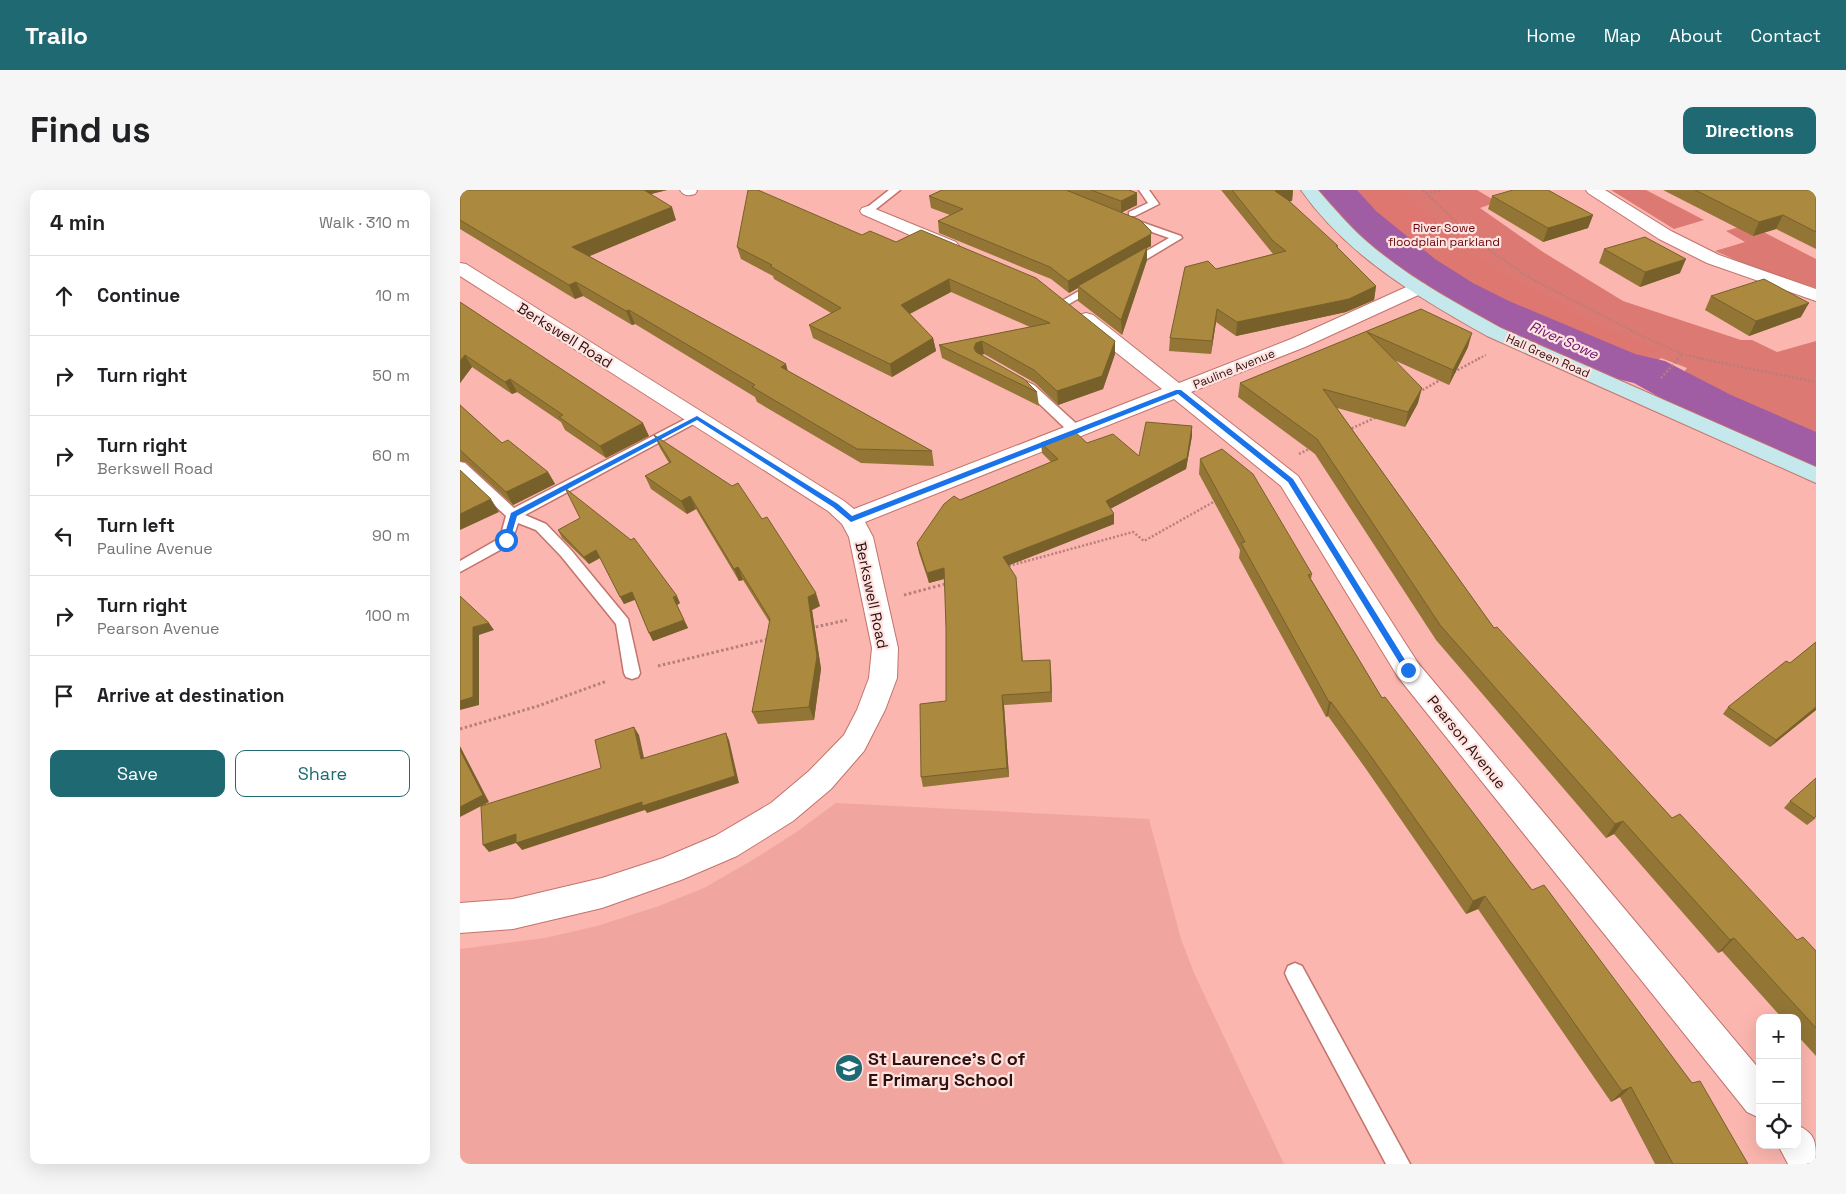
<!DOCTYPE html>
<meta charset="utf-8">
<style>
:root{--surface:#fff;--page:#f6f6f6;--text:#202124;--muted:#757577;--line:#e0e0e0;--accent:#1f6a72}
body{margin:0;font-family:"Space Grotesk",sans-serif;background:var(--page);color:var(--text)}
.controls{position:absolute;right:15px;bottom:15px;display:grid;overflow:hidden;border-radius:10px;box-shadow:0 5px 20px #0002}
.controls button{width:45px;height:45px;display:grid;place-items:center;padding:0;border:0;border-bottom:1px solid var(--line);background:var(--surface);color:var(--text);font:25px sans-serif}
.stop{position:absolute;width:15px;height:15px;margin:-11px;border:4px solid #1a73e8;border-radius:50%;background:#fff}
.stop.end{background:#1a73e8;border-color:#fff;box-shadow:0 1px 5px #0008}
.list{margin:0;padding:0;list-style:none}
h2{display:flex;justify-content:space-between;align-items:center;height:65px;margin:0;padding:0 20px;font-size:21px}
h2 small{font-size:16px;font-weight:400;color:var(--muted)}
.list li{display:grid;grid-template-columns:32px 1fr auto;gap:15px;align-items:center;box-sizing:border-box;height:80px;padding:0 20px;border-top:1px solid var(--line)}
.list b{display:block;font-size:19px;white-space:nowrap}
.list p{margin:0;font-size:16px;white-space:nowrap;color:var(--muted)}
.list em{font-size:16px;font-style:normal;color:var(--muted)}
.actions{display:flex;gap:10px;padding:15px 20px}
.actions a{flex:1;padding:11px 0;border:1px solid var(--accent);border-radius:10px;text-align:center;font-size:18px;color:var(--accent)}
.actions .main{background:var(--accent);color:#fff}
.icon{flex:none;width:28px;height:28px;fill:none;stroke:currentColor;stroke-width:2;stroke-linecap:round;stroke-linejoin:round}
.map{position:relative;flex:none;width:1356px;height:974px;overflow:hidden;border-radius:10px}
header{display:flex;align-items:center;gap:30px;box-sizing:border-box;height:70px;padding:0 25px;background:var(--accent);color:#fff}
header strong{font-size:24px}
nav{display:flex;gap:28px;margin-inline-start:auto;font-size:18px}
.intro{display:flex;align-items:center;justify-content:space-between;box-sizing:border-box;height:120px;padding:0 30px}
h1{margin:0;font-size:35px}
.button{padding:12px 22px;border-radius:10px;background:var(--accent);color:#fff;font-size:18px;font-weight:700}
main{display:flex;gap:30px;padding:0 30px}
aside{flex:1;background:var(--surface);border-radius:10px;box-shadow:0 5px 20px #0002}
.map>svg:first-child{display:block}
.built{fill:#f0a69f}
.green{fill:#dc7972}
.forest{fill:#dd7770}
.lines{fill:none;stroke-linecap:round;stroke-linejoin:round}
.river{fill:#a05da4;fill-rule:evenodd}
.lane-casing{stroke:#c2736c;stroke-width:3}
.street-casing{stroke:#c2736c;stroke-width:2}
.secondary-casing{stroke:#c2736c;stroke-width:2}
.path-far2{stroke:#b77f7a;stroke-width:2;stroke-dasharray:2 2;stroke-linecap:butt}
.path-far1{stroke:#b77f7a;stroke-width:2.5;stroke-dasharray:2 2;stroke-linecap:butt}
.path{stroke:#b77f7a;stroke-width:3;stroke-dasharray:2.5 2.5;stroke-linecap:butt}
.lane{fill:#fff;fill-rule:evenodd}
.street{fill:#fff;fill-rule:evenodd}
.secondary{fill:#c4e8ec;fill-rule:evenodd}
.wall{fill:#937635}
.shaded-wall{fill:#78602b}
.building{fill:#ab893e;stroke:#78602b}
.route{fill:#1a73e8}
.labels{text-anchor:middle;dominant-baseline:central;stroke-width:4.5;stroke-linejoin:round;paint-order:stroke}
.far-park-label{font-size:12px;fill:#69090f;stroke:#ffe3e0}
.far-street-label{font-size:12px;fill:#2f100e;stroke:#ffe3e0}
.far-water-label{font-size:14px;font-style:italic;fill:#67116d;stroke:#ffe3e0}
.street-label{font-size:15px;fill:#2f100e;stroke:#ffe3e0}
.near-poi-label{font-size:18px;font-weight:bold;fill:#2f100e;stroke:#ffe3e0;text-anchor:start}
</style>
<header>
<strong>Trailo</strong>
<nav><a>Home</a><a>Map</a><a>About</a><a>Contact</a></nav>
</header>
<div class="intro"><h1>Find us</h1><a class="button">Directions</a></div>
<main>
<aside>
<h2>4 min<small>Walk · 310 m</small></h2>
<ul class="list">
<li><svg class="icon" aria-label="ahead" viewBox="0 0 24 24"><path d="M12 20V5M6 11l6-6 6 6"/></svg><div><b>Continue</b></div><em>10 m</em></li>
<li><svg class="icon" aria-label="right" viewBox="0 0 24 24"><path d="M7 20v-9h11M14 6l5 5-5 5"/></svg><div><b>Turn right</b></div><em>50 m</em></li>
<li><svg class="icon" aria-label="right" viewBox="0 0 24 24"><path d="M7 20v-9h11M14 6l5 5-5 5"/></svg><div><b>Turn right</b><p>Berkswell Road</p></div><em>60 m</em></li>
<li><svg class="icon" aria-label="left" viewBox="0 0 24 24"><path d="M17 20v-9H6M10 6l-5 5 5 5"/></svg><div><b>Turn left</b><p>Pauline Avenue</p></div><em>90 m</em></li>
<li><svg class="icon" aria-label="right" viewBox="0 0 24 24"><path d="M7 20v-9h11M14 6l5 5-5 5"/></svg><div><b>Turn right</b><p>Pearson Avenue</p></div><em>100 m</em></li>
<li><svg class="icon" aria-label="arrive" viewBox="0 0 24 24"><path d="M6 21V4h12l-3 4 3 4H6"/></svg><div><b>Arrive at destination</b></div></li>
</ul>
<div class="actions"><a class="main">Save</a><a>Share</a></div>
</aside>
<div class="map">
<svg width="1356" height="974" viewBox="0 0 1356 974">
<rect width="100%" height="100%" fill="#fbb6af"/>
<!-- built -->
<path class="built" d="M 376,613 L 689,629 L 721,749 L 734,783 L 824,974 L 0,974 L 0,759 L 85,748 L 137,736 L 199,716 L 244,698 L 291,671 L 335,643 Z"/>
<!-- green -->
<g class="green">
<path d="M 870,0 L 1017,0 L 1037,12 L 1020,18 L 1083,62 L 1163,111 L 1281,150 L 1292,150 L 1317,162 L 1356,151 L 1356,265 L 1210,201 L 1227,178 L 1201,168 L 1182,184 L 1159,179 L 1022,117 L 969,89 L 909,41 Z"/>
<path d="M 1151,0 L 1186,0 L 1244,30 L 1214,39 Z"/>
<path d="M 1288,34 L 1356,69 L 1356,98 L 1297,79 L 1255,61 L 1285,52 L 1266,41 Z"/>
</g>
<!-- forest -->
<path class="forest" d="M 876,0 L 937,0 L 960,16 L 1007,62 L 1140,137 L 1199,159 L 1162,176 L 1033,120 L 960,78 L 902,29 Z"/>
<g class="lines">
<!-- river -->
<path class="river" d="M 857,0 L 897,0 L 916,21 L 975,69 L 1013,93 L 1049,111 L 1175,164 L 1205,171 L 1271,205 L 1356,242 L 1356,277 L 1338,272 L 1235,227 L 1174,193 L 1145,186 L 1017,129 L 983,111 L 945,87 L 888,37 Z"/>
<defs>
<g id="lane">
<path d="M 429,0 L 440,0 L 411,23 L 405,23 L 405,19 Z"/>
<path d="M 679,0 L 689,0 L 699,14 L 675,26 L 669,26 L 669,22 L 688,13 Z"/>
<path d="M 667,27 L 721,46 L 722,48 L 672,78 L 664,78 L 663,76 L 664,74 L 709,48 L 664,32 L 662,30 Z"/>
<path d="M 638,90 L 643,93 L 642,95 L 609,114 L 605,115 L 600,112 Z"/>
<path d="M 561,189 L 574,195 L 621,238 L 622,241 L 621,244 L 611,244 L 566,201 L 555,193 Z"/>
<path d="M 237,223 L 243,227 L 241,230 L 65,325 L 86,334 L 111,360 L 168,429 L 180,483 L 178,487 L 172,489 L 166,487 L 164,483 L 156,434 L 101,366 L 76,340 L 58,333 L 51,354 L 0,382 L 0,371 L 40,348 L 46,326 L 0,283 L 0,272 L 5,273 L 54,318 Z"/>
<path d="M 835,773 L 842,776 L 950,974 L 926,974 L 828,790 L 825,783 L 828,776 Z"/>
</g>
<g id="street">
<path d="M 220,0 L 236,0 L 237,1 L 235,4 C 228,6 224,6 220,0 Z"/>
<path d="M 1126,0 L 1145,0 L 1211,41 L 1259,65 L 1356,99 L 1356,111 L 1247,73 L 1199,49 L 1128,3 Z"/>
<path d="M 408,16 L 496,52 L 499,56 L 496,60 L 490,61 L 484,60 L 402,24 L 400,21 L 402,18 Z"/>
<path d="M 0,73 L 6,74 L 384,311 L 394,319 L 702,199 L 619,133 L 617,129 L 619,125 L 626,123 L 633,125 L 719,193 L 831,149 L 953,94 L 959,93 L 965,94 L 968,98 L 965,102 L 845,157 L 731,202 L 838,286 L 958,473 L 1300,880 L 1300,928 L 1287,922 L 938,487 L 821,296 L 714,209 L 405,332 L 413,347 L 438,458 L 437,488 L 425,520 L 404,561 L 371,599 L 333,631 L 277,666 L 221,690 L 142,718 L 53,739 L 0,743 L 0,713 L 53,709 L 142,688 L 203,668 L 255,646 L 311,613 L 349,581 L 384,545 L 397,520 L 409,488 L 412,458 L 389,347 L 382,334 L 368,321 L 0,86 Z"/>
<path d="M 1337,935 C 1356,944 1356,951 1356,974 L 1328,974 L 1318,955 L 1337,955 Z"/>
</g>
<path id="secondary" d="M 841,0 L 858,0 C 873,17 888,35 905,50 C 946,86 994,112 1041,138 L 1356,277 L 1356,293 L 1027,146 C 959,108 887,66 841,0 Z"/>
</defs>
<!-- lane casing -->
<use href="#lane" class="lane-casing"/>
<!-- street casing -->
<use href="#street" class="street-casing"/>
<!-- secondary casing -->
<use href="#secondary" class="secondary-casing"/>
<!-- path-far2 -->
<g class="path-far2">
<path d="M 963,0 L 1015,50 L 1070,88 L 1182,146 L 1222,164 L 1243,169"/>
<path d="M 966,3 L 984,0"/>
<path d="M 1018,169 L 1026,165"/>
<path d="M 1217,169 L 1222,164"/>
</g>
<!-- path-far1 -->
<g class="path-far1">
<path d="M 1238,168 L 1356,192"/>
<path d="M 994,182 L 1020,168"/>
<path d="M 1201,188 L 1219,168"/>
<path d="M 959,202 L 982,189"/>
<path d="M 888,240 L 917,227"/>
<path d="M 839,264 L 851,258"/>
<path d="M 545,377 L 673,342 L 684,351 L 757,310"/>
</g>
<!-- path -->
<g class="path">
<path d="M 444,405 L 489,393"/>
<path d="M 351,438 L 387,430"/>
<path d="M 198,476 L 309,449"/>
<path d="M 0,539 L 78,516 L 147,491"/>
</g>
<!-- lane -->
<use href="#lane" class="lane"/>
<!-- street -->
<use href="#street" class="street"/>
<!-- secondary -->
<use href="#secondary" class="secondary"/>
</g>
<!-- wall -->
<g class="wall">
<path d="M 0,0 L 207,0 L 191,4 L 216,30 L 129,66 L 328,181 L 472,261 L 474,276 L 401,273 L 297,212 L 295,207 L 175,134 L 172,135 L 123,106 L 115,109 L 0,39 Z"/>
<path d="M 482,0 L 669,0 L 677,3 L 677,15 L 662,22 L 691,56 L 687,58 L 687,70 L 662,145 L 618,111 L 618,98 L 609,103 L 591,89 L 479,43 L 478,31 L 490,25 L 471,18 L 469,6 Z"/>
<path d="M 761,0 L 833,0 L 832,11 L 829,11 L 916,96 L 914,110 L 886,122 L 776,146 L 756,132 L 751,164 L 709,161 L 710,148 L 756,79 L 813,64 Z"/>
<path d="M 1203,0 L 1356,0 L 1356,59 L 1316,39 L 1293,46 Z"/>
<path d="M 1032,6 L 1133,25 L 1128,38 L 1083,52 L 1028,19 Z"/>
<path d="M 402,45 L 655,151 L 655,164 L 643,199 L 598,215 L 575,193 L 524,164 L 522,165 L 577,202 L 579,216 L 482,168 L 479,155 L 570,137 L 491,102 L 450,124 L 473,148 L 476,161 L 432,187 L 353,148 L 349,135 L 371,123 L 314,89 L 313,86 L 281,69 L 277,57 Z"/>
<path d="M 1144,59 L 1220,83 L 1180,97 L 1139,73 Z"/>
<path d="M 1251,106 L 1341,127 L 1289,146 L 1245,120 Z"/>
<path d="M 0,112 L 189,246 L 146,268 L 105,240 L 101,232 L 57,202 L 52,204 L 12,177 L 0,193 Z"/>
<path d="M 961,119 L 1008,157 L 989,195 L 934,170 L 958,213 L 945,237 L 877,218 L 1034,438 L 1212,628 L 1337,750 L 1356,761 L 1356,866 L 1337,845 L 1337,828 L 1322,828 L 1262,761 L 1258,763 L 1154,644 L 1146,648 L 976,450 L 855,264 L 778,207 L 780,193 Z"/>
<path d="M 0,214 L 2,217 L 42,253 L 88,282 L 95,294 L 53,315 L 6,272 L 0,271 Z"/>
<path d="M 732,236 L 732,246 L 726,279 L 650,319 L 654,324 L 654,334 L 548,375 L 557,398 L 563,471 L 591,480 L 592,512 L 544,515 L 549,587 L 463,597 L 461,587 L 486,511 L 486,438 L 485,389 L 469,393 L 459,363 L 457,353 L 500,310 L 591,272 L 582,263 L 581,253 L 627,253 L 679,266 Z"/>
<path d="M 194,245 L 360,416 L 352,420 L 361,479 L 354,530 L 298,534 L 292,522 L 310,433 L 283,390 L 279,391 L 236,319 L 227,324 L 191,299 L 185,286 L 209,273 L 200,258 Z"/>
<path d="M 740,269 L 852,384 L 851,389 L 922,508 L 1072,700 L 1288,974 L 1195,974 L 1160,907 L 1151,912 L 1018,719 L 1006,724 L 906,579 L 868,526 L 866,527 L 779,368 L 780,360 L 739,284 Z"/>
<path d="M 98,340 L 220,413 L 217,415 L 228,438 L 193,451 L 189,443 L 175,410 L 164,414 L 140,368 L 129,374 L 102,348 Z"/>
<path d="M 1356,452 L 1356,520 L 1310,557 L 1263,524 L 1268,517 L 1330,473 Z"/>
<path d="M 1330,611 L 1356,628 L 1347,635 L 1324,618 Z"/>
</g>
<!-- shaded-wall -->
<g class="shaded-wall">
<path d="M 177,0 L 207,0 L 179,7 Z"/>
<path d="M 820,0 L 833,0 L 832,11 L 814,13 L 815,1 Z"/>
<path d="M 677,3 L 677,15 L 661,23 L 661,11 Z"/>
<path d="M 212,17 L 216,30 L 118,71 L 112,57 Z"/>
<path d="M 1133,25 L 1128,38 L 1083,52 L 1088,38 Z"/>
<path d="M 1323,25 L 1316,39 L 1293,46 L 1299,32 Z"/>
<path d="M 691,44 L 691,56 L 687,58 L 687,70 L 662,145 L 661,130 L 618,96 L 618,98 L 609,103 L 608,91 Z"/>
<path d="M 1226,69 L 1220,83 L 1180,97 L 1185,82 Z"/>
<path d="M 489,89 L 491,102 L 443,127 L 441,115 Z"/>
<path d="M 116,92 L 123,106 L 115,109 L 109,95 Z"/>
<path d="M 916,96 L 914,110 L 886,122 L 776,146 L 777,132 Z"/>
<path d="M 1349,113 L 1341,127 L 1289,146 L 1296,131 Z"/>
<path d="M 757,119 L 756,132 L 751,164 L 752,151 Z"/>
<path d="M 169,120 L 175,134 L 172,135 L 166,121 Z"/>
<path d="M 1012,143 L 1008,157 L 989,195 L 993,180 Z"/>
<path d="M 473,148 L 476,161 L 432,187 L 430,174 Z"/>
<path d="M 522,151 L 524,164 L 517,166 L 514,158 L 516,153 Z"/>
<path d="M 655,151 L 655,164 L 643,199 L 598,215 L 597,201 Z"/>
<path d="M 5,165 L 12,177 L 0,193 L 0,171 Z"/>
<path d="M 326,174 L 330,189 L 321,177 Z"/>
<path d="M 50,189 L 57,202 L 52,204 L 45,192 Z"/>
<path d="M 962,198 L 958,213 L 945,237 L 948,222 Z"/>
<path d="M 183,233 L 189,246 L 146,268 L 140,256 Z"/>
<path d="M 732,236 L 732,246 L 726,279 L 646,321 L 646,311 Z"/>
<path d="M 88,282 L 95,294 L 53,315 L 46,302 Z"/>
<path d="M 230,306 L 236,319 L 227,324 L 221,311 Z"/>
<path d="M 31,309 L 39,322 L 0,340 L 0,324 Z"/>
<path d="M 654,324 L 654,334 L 545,377 L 543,367 Z"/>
<path d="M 136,360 L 140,368 L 129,374 L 124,367 Z"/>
<path d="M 278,377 L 283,390 L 279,391 L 274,379 Z"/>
<path d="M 484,378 L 486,388 L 469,393 L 467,383 Z"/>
<path d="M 172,402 L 176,409 L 164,414 L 160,407 Z"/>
<path d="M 356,403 L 360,416 L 352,420 L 361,479 L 354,530 L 349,517 L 348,407 Z"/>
<path d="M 217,406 L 220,413 L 217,415 L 213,407 Z"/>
<path d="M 224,430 L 228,438 L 193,451 L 189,443 Z"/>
<path d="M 29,433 L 34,440 L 19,445 L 19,515 L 0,520 L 0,511 L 13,437 Z"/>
<path d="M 590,470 L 591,480 L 592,512 L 591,502 Z"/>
<path d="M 542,505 L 544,515 L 549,587 L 547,578 Z"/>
<path d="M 869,512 L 871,512 L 868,526 L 866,527 Z"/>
<path d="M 1356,517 L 1356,520 L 1310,557 L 1316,550 Z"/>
<path d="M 174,537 L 179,545 L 186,577 L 181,569 Z"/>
<path d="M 266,543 L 269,550 L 279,593 L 187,623 L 185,620 L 62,660 L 56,653 L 29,662 L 23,655 Z"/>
<path d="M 0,556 L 29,612 L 0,627 Z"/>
<path d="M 1163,631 L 1154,644 L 1146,648 L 1155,634 Z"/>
<path d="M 1025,706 L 1018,719 L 1006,724 L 1013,711 Z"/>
<path d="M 1274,748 L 1262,761 L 1258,763 L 1270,750 Z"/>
<path d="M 1171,897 L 1160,907 L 1151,912 L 1162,901 Z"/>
</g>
<!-- building -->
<g class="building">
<path d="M 0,0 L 184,0 L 212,17 L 112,57 L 326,174 L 321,177 L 472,261 L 397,259 L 292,197 L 295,195 L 169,120 L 166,121 L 116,92 L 109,95 L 0,30 Z"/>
<path d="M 288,0 L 298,0 L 402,45 L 410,41 L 436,52 L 461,40 L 576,88 L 655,151 L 642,186 L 597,201 L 574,180 L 522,151 L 516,153 L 514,158 L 516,162 L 564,189 L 577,202 L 479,155 L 590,133 L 489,89 L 441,115 L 473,148 L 430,174 L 349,135 L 381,118 L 310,76 L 312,75 L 277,57 Z"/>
<path d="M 482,0 L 606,0 L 680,30 L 691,41 L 691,44 L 608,91 L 590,77 L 478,31 L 503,19 L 469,6 Z"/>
<path d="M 631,0 L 669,0 L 677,3 L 661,11 Z"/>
<path d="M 772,0 L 820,0 L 815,1 L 828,10 L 878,56 L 876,56 L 916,96 L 889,109 L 777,132 L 757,119 L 752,151 L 710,148 L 725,77 L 748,71 L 756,79 L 826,61 L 813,51 Z"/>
<path d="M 1053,0 L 1088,0 L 1133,25 L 1088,38 L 1032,6 Z"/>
<path d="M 1235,0 L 1356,0 L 1356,42 L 1323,25 L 1299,32 Z"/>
<path d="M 1185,47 L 1226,69 L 1185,82 L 1144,59 Z"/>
<path d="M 687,57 L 661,130 L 618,96 Z"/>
<path d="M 1304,89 L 1349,113 L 1296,131 L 1251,106 Z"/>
<path d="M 0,112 L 183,233 L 140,256 L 99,227 L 103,225 L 50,189 L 45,192 L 5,165 L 0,171 Z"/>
<path d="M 961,119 L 1012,143 L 993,180 L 907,142 L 962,198 L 948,222 L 863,199 L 1034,438 L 1037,437 L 1212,628 L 1220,624 L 1337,750 L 1343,747 L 1356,761 L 1356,838 L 1274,748 L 1270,750 L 1163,631 L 1155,634 L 980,435 L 857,249 L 780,193 Z"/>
<path d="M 0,215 L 42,253 L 48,250 L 88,282 L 46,302 L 0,260 Z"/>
<path d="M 686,232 L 732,236 L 727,268 L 646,311 L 654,324 L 543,367 L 556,387 L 562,471 L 590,470 L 591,502 L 542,505 L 547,578 L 461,587 L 460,514 L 486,511 L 486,438 L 484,378 L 467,383 L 457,353 L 484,314 L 494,306 L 500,310 L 598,269 L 581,253 L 614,241 L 627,253 L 653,244 L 679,266 Z"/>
<path d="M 194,245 L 272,296 L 278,293 L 302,329 L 307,327 L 356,403 L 348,407 L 357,466 L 349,517 L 292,522 L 310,429 L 278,377 L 274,379 L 230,306 L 221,311 L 185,286 L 211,272 Z"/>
<path d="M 762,259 L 793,284 L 852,384 L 848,385 L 922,508 L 925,507 L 1072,700 L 1084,695 L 1232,893 L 1240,891 L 1288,974 L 1213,974 L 1171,897 L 1162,901 L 1025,706 L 1013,711 L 910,565 L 871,512 L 869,512 L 781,353 L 785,352 L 740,269 Z"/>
<path d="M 0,280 L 31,309 L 0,324 Z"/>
<path d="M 105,298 L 171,350 L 174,348 L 217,406 L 213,407 L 224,430 L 189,443 L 172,402 L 160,407 L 136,360 L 124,367 L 98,340 L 120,328 Z"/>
<path d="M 0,406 L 29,433 L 13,437 L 13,507 L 0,511 Z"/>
<path d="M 1356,452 L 1356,517 L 1316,550 L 1268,517 L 1326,471 L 1330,473 Z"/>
<path d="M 174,537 L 181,569 L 266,543 L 275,586 L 182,616 L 182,612 L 56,653 L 56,644 L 23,655 L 21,616 L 141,578 L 135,550 Z"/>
<path d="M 0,560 L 23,605 L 0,617 Z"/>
<path d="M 1356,588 L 1356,626 L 1354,628 L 1330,611 Z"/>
</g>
<!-- route -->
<path class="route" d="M 716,200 L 721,200 L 833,289 L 950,478 L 950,482 L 945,482 L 828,292 L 718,204 L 391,332 L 373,317 L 237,230 L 57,326 L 50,350 L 46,353 L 43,350 L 51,323 L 237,226 L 378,314 L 392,326 Z"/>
<!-- icons -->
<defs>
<symbol id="school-disc" viewBox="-11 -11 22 22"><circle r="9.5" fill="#1f6a72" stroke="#ffe3e0"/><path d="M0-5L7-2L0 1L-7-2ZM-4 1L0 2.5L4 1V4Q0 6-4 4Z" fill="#fff"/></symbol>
</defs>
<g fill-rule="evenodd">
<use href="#school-disc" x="373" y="862" width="32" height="32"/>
</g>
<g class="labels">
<!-- far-park labels -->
<g class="far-park-label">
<text x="984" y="38">River Sowe<tspan x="984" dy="14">floodplain parkland</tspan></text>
</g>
<!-- far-street labels -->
<g class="far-street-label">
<text transform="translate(1088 166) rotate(24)">Hall Green Road</text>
<text transform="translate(774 179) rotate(-22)">Pauline Avenue</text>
</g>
<!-- far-water labels -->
<g class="far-water-label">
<text transform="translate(1104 150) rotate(24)">River Sowe</text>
</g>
<!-- street labels -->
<g class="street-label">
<text transform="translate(105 145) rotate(32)">Berkswell Road</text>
<text transform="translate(412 405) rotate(78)">Berkswell Road</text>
<text transform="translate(1007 552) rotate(51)">Pearson Avenue</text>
</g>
<!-- near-poi labels -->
<g class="near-poi-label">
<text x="408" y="868">St Laurence's C of<tspan x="408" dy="21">E Primary School</tspan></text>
</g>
</g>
</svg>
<div class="controls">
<button>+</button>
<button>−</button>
<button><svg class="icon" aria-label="locate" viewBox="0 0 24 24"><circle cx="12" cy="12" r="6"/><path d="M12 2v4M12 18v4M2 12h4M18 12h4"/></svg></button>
</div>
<div class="stop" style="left:46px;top:350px"></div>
<div class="stop end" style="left:948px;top:480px"></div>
</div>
</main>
